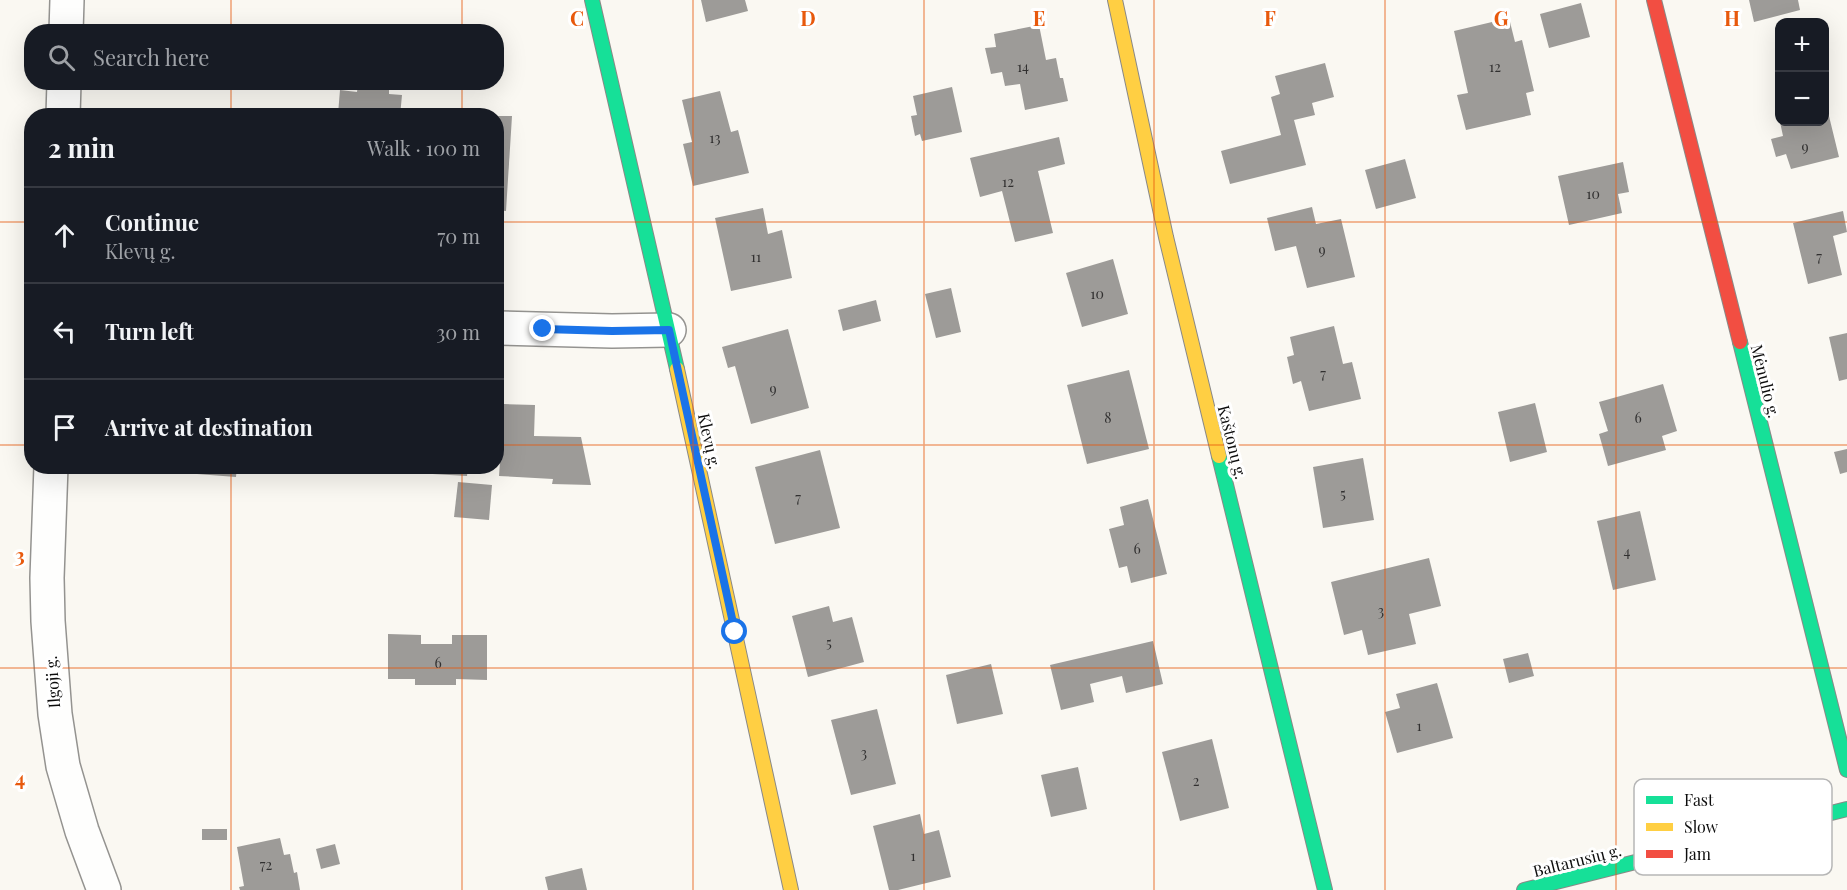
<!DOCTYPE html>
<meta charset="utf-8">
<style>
:root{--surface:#171b24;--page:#242831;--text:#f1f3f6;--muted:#9ea1a6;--line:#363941}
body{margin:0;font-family:"Playfair Display",serif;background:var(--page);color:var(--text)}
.controls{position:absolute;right:18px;top:18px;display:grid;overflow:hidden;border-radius:12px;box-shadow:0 6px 24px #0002}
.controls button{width:54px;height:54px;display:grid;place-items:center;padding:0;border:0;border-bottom:2px solid var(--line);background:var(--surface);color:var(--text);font:30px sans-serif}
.stop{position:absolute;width:18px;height:18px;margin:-14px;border:4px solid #1a73e8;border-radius:50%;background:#fff}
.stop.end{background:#1a73e8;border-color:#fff;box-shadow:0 2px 6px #0008}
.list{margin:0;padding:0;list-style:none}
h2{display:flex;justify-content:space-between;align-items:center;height:78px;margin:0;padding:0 24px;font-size:26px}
h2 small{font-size:20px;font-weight:400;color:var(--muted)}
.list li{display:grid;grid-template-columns:39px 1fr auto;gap:18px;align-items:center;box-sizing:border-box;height:96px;padding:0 24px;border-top:2px solid var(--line)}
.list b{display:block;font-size:22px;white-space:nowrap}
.list p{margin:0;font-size:20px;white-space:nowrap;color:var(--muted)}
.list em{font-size:20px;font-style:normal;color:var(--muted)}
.icon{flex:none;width:33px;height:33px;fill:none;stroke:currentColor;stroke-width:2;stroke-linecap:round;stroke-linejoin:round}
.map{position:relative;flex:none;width:1847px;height:890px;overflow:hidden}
.search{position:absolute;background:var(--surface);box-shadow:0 6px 24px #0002;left:24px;top:24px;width:480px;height:66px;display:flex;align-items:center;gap:15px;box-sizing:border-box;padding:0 21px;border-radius:24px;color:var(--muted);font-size:22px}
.panel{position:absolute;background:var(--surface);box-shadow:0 6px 24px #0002;left:24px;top:108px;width:480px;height:366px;border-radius:24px}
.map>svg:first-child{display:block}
.building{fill:#9d9b98}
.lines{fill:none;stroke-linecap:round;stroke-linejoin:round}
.street-casing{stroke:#949390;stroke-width:36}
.fast-casing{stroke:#8a8987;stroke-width:16}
.slow-casing{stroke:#8a8987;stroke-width:16}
.jam-casing{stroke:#8a8987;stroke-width:16}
.street{stroke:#fefefd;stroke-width:33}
.fast{stroke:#16e098;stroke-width:14}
.slow{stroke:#ffcf43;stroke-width:14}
.jam{stroke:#f24e42;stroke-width:14}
.route{stroke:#1a73e8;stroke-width:8}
.grid{fill:none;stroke:#e8590c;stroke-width:1.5;stroke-opacity:0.55}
.labels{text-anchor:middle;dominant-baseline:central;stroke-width:6;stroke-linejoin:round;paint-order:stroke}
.number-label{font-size:14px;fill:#313030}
.street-label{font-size:16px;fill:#0d0d0d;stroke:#fff}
.key{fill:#fff;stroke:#b6b6b6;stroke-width:1.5}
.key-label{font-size:16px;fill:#0d0d0d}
.grid-label{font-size:20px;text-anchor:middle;font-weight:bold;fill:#e8590c;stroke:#fff;stroke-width:6;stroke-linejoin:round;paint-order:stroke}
</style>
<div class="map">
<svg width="1847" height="890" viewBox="0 0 1847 890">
<rect width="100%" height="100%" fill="#faf8f2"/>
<!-- building -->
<g class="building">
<path d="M 701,0 L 745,0 L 748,11 L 706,22 Z"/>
<path d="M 1749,0 L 1798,0 L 1800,10 L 1754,22 Z"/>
<path d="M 1581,3 L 1590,37 L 1549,48 L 1540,14 Z"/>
<path d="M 1509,18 L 1515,42 L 1522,40 L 1534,91 L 1526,93 L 1531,115 L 1466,130 L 1457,95 L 1468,93 L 1454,31 Z"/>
<path d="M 1039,25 L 1046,60 L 1056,58 L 1060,78 L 1063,78 L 1068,101 L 1025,110 L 1020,84 L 1005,86 L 1002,72 L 991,74 L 985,48 L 996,47 L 994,34 Z"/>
<path d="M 1325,63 L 1334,97 L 1312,103 L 1315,115 L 1294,120 L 1306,165 L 1230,184 L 1221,151 L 1281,135 L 1271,97 L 1280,94 L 1275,76 Z"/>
<path d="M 376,82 L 389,82 L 389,94 L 402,95 L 400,116 L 338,114 L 340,90 L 357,92 L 358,84 L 376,85 Z"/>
<path d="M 952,87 L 962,132 L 922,141 L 920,134 L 915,136 L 911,116 L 917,115 L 913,96 Z"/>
<path d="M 720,91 L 731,132 L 738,130 L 749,173 L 693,186 L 683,144 L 692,142 L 682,100 Z"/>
<path d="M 1827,108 L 1839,157 L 1791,169 L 1786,154 L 1776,157 L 1771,139 L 1783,136 L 1780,122 L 1824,122 L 1824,109 Z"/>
<path d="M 496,116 L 512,116 L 506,211 L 496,210 Z"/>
<path d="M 1059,137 L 1065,164 L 1038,171 L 1053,233 L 1015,242 L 1002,191 L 980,197 L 970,158 Z"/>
<path d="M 1405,159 L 1416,198 L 1376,209 L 1365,170 Z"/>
<path d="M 1623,162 L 1629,192 L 1618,194 L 1622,213 L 1569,225 L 1558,176 Z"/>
<path d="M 1312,207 L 1316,224 L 1341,219 L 1355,277 L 1307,288 L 1296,246 L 1275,251 L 1267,218 Z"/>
<path d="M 763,208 L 768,234 L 782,230 L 792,278 L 731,291 L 715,218 Z"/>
<path d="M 1843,211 L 1847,232 L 1833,236 L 1842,275 L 1808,284 L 1793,223 Z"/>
<path d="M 1113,259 L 1128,314 L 1082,327 L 1066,273 Z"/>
<path d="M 951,288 L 961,332 L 936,338 L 925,294 Z"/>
<path d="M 876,300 L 881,321 L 843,331 L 838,310 Z"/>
<path d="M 1334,326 L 1343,364 L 1352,362 L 1361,399 L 1309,411 L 1301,381 L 1293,384 L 1287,357 L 1294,355 L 1290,337 Z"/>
<path d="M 788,329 L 809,408 L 751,424 L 735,366 L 728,368 L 722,347 Z"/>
<path d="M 1847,333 L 1847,379 L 1839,381 L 1829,337 Z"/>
<path d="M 1129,370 L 1149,449 L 1087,464 L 1067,385 Z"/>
<path d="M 1663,384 L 1677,431 L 1662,436 L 1666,450 L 1608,466 L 1599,434 L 1608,431 L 1599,402 Z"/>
<path d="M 1535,403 L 1547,452 L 1510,462 L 1498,412 Z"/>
<path d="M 504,404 L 535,405 L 534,436 L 581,437 L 591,485 L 552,484 L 553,479 L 499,476 Z"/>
<path d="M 1847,449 L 1847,472 L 1840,474 L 1834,452 Z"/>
<path d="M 820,450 L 840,528 L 775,544 L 755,467 Z"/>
<path d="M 1363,458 L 1374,520 L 1323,528 L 1313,467 Z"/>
<path d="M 145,466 L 237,466 L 236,477 L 145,470 Z"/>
<path d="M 415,466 L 468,466 L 467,476 L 415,473 Z"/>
<path d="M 458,482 L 492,485 L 489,520 L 454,517 Z"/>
<path d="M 1148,499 L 1167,574 L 1131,583 L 1127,566 L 1119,568 L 1109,529 L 1124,525 L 1120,507 Z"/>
<path d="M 1640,511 L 1656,580 L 1613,590 L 1597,521 Z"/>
<path d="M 1429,558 L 1441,606 L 1409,614 L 1416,644 L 1368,655 L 1362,630 L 1344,635 L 1331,582 Z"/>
<path d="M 829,606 L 833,622 L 852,617 L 864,662 L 808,677 L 792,616 Z"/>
<path d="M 388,634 L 421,635 L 421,644 L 452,644 L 452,635 L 487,635 L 487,680 L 456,679 L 456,685 L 415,685 L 415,679 L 388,679 Z"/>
<path d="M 1153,641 L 1163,684 L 1126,693 L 1122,676 L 1090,684 L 1094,702 L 1061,710 L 1050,665 Z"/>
<path d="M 1528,653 L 1534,676 L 1509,683 L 1503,659 Z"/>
<path d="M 991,664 L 1003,714 L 957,724 L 946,675 Z"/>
<path d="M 1437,683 L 1453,738 L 1397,753 L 1385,712 L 1400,708 L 1396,694 Z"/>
<path d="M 877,709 L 896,784 L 851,795 L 831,720 Z"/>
<path d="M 1212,739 L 1229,808 L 1180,821 L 1162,752 Z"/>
<path d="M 1078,767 L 1087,809 L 1051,817 L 1041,775 Z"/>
<path d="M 920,814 L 924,834 L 939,830 L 951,877 L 898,890 L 889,890 L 873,826 Z"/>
<rect x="202" y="829" width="25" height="11"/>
<path d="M 280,838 L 284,855 L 290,854 L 294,873 L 297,872 L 300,890 L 240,890 L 239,887 L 244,886 L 237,847 Z"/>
<path d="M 335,844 L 340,864 L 321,869 L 316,849 Z"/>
<path d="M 582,868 L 587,890 L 548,890 L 545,877 Z"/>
</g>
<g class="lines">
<defs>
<g id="street">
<path d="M 66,32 L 67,0"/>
<path d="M 63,116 L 64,82"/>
<path d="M 496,328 L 612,331 L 669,330"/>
<path d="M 51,466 L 47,578 L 48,621 L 55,714 L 63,766 L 82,831 L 104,890"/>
</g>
<g id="fast">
<path d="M 592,0 L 677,369"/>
<path d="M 1740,342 L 1847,770"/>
<path d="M 1219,456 L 1325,890"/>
<path d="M 1524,890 L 1847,809"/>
</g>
<g id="slow">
<path d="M 1115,0 L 1166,237 L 1219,456"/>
<path d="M 677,369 L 791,890"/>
</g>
<path id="jam" d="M 1654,0 L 1740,342"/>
</defs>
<!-- street casing -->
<use href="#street" class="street-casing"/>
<!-- fast casing -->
<use href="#fast" class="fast-casing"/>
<!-- slow casing -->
<use href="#slow" class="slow-casing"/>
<!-- jam casing -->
<use href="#jam" class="jam-casing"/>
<!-- street -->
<use href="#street" class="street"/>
<!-- fast -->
<use href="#fast" class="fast"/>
<!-- slow -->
<use href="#slow" class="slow"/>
<!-- jam -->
<use href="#jam" class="jam"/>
</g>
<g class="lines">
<!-- route -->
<path class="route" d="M 543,329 L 612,331 L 669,330 L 735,632"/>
</g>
<!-- grid -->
<path class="grid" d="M 231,0 L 231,32M 462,0 L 462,32M 693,0 L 693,890M 924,0 L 924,890M 1154,0 L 1154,890M 1385,0 L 1385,890M 1616,0 L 1616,890M 231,82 L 231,116M 462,82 L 462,116M 0,222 L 32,222M 496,222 L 1847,222M 0,445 L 32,445M 496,445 L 1847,445M 231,466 L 231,890M 462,466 L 462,890M 0,668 L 1847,668"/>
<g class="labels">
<!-- number labels -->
<g class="number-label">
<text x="1023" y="66">14</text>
<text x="1495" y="66">12</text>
<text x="715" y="137">13</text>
<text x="1805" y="146">9</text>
<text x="1008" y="181">12</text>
<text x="1593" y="193">10</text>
<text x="1322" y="249">9</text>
<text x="756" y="256">11</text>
<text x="1819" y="256">7</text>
<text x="1097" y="293">10</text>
<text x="1323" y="373">7</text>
<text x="773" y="388">9</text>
<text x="1108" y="417">8</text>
<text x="1638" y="417">6</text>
<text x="1343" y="493">5</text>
<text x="798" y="497">7</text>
<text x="1137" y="548">6</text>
<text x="1627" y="551">4</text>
<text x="1381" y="610">3</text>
<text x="829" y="642">5</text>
<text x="438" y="662">6</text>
<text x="1419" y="725">1</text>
<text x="864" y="752">3</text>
<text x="1196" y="780">2</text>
<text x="913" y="855">1</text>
<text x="266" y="864">72</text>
</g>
<!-- street labels -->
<g class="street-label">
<text transform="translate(1766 381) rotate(76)">Mėnulio g.</text>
<text transform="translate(710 441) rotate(78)">Klevų g.</text>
<text transform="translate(1233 442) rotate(76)">Kaštonų g.</text>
<text transform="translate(52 682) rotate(-94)">Ilgoji g.</text>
<text transform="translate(1577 860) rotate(-14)">Baltarusių g.</text>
</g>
</g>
<!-- legend -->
<rect x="1634" y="779" width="198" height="96" rx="9" class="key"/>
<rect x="1646" y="796" width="27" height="8" fill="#16e098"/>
<rect x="1646" y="823" width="27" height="8" fill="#ffcf43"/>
<rect x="1646" y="850" width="27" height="8" fill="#f24e42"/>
<g class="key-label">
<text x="1684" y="806">Fast</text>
<text x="1684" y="833">Slow</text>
<text x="1684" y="860">Jam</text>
</g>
<g class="grid-label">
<text x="577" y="26">C</text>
<text x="808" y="26">D</text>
<text x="1039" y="26">E</text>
<text x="1270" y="26">F</text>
<text x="1501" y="26">G</text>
<text x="1732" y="26">H</text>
<text x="20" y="563">3</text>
<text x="20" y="786">4</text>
</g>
</svg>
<div class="controls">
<button>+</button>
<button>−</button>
</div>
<div class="stop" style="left:735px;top:632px"></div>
<div class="stop end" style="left:543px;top:329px"></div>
<div class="search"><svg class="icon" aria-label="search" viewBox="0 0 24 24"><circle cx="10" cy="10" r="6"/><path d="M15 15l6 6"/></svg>Search here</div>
<section class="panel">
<h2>2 min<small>Walk · 100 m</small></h2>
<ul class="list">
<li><svg class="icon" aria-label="ahead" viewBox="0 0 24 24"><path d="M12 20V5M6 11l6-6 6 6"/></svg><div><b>Continue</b><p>Klevų g.</p></div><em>70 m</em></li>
<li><svg class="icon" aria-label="left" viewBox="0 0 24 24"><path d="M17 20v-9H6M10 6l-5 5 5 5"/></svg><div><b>Turn left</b></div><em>30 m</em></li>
<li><svg class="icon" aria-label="arrive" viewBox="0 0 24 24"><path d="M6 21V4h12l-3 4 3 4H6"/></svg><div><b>Arrive at destination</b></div></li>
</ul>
</section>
</div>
